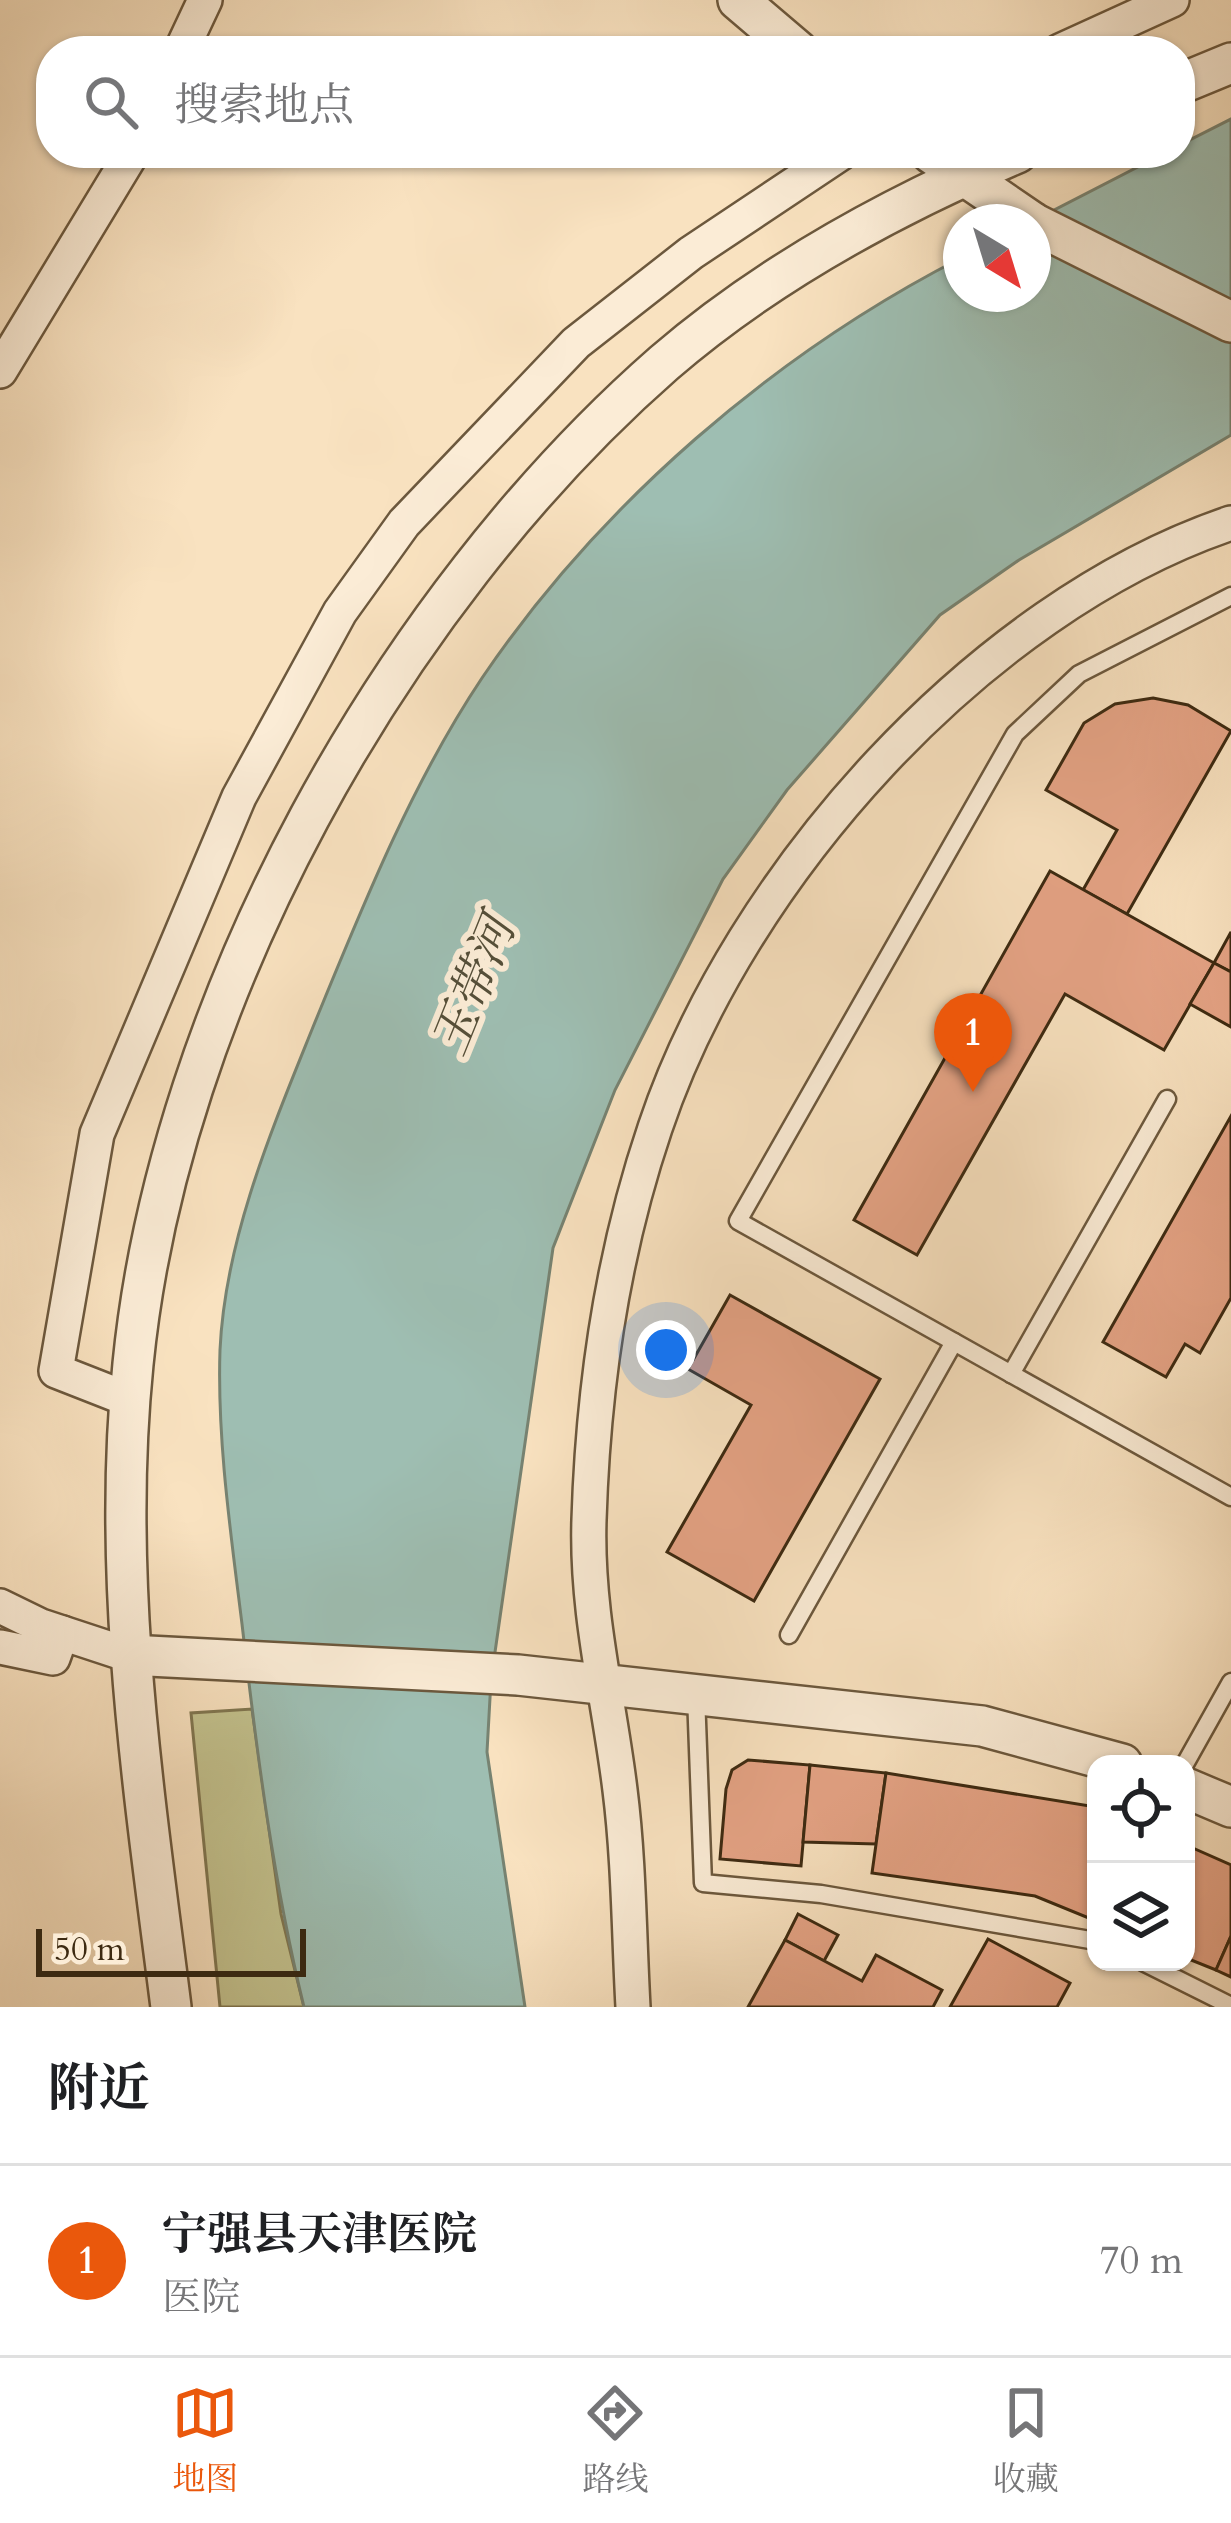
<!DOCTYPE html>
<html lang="zh">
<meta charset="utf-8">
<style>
:root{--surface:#fff;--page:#f2f2f2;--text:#202124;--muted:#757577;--line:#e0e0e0;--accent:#ea580c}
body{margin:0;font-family:Cardo,"Noto Serif SC",serif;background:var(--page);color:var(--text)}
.controls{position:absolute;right:36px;bottom:36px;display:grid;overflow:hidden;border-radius:24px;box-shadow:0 3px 9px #0004}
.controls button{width:108px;height:108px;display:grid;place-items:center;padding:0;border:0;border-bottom:3px solid var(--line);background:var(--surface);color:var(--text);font:60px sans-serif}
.compass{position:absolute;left:943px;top:204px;width:108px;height:108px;border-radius:50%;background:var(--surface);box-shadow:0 3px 9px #0004;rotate:142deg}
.scale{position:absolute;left:36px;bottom:30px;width:270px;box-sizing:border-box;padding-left:12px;border:6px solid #3d2a11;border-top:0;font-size:33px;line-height:42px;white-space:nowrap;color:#3d2a11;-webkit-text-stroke:9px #fbecd6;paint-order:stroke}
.you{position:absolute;left:666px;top:1350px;width:42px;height:42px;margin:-30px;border:9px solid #fff;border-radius:50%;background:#1a73e8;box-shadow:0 0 0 18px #1a73e833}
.badge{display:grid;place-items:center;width:78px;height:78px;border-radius:50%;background:var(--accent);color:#fff;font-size:39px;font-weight:700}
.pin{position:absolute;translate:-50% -99px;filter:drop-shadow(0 3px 6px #0008)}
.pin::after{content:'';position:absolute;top:63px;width:42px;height:36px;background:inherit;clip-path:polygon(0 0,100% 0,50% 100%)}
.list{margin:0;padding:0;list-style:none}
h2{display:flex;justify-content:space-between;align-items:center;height:156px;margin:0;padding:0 48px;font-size:51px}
h2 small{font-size:39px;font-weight:400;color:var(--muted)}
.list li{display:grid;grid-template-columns:78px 1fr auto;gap:36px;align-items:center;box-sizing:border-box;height:192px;padding:0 48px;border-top:3px solid var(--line)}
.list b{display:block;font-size:45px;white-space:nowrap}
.list p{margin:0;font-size:39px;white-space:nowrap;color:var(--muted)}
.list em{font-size:39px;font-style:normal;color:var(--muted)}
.icon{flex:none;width:66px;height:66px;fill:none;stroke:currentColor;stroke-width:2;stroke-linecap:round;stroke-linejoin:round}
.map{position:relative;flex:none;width:1231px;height:2007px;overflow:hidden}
.search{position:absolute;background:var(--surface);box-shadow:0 3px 9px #0004;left:36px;right:36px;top:36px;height:132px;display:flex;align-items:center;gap:30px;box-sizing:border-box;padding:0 42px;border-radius:48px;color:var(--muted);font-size:45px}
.sheet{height:348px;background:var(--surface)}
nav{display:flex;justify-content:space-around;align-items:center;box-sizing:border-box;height:168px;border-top:3px solid var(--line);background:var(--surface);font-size:33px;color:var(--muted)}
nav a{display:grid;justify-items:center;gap:6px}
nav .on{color:var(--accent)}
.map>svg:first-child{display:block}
.green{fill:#c3c28e;stroke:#807650;stroke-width:3}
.water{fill:#9ebeb2;stroke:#778372;stroke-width:3}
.building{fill:#e5a385;stroke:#3d2a11;stroke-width:3}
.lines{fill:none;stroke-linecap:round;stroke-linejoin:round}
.service-casing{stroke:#6c583d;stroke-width:21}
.minor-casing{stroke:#6c583d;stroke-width:38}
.tertiary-casing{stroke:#6c583d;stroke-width:44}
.service{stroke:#fbecd6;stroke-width:16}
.minor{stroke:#fbecd6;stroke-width:33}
.tertiary{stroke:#fbecd6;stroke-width:39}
.labels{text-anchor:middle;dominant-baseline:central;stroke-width:12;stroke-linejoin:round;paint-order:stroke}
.water-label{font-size:48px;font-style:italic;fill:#554f39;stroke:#fbecd6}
</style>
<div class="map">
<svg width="1231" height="2007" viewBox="0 0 1231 2007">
<rect width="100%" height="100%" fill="#f9e2c0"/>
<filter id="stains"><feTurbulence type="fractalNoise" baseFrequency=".00167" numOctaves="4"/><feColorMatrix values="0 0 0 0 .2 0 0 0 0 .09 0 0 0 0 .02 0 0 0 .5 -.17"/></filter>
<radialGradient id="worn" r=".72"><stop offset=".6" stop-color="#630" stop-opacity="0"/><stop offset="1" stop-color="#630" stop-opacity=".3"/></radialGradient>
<!-- green -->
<path class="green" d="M 252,1709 L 281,1914 L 304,2007 L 220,2007 L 191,1713 Z"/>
<!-- water -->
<path class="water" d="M 1231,119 L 1231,435 L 1019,560 L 940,615 L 787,790 L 723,879 L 615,1090 L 553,1248 L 491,1680 L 487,1752 L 525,2007 L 304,2007 C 273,1880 257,1754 242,1624 C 231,1535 217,1440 220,1350 C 225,1239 272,1129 313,1027 C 361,910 411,784 482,678 C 600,504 774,354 961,258 L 961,294 L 1033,294 L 1031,222 L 1165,153 L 1180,153 L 1180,145 Z"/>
<!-- building -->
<g class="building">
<path d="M 1153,698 L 1188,705 L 1231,731 L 1127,914 L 1083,890 L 1117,830 L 1046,790 L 1084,723 L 1115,704 Z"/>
<path d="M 1050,871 L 1214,963 L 1164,1050 L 1065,994 L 917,1255 L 854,1220 Z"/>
<path d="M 1231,932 L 1231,972 L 1214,963 Z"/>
<path d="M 1214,963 L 1231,972 L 1231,1027 L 1190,1004 Z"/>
<path d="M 1231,1116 L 1231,1298 L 1200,1353 L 1185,1344 L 1166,1377 L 1103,1342 Z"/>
<path d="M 730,1295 L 880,1379 L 754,1601 L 667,1552 L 751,1405 L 688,1369 Z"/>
<path d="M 748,1760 L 810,1765 L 801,1866 L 720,1859 L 726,1789 L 732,1770 Z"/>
<path d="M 810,1765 L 886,1773 L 876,1844 L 803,1842 Z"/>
<path d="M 886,1773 L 1096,1807 L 1096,1921 L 1035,1896 L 872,1873 Z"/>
<path d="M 1186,1845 L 1231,1865 L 1231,1936 L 1216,1970 L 1186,1958 Z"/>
<path d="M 798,1914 L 838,1935 L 824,1961 L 785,1940 Z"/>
<path d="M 1231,1936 L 1231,1977 L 1216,1970 Z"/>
<path d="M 988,1939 L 1070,1983 L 1057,2007 L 950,2007 Z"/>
<path d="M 785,1940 L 862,1981 L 876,1955 L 942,1990 L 933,2007 L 748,2007 Z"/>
</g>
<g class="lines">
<defs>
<g id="service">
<path d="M 1231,596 L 1079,674 L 1015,734 L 738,1221 L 1231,1497"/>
<path d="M 1011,1374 L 1167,1099"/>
<path d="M 789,1635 L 954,1342"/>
<path d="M 696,1695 L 703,1883 L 821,1894 L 1096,1941"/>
<path d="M 1185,1764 L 1231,1682"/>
<path d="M 1143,1962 L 1231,2006"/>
</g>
<g id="minor">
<path d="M 181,51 L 205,0"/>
<path d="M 1060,51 L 1172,0"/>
<path d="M 0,371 L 132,153"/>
<path d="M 130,1400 L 56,1371 L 97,1134 L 239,797 L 340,612 L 404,523 L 576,343 L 691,253 L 841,153"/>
<path d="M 0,1606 L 41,1626 L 129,1655"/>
<path d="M 0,1647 L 53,1658 L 62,1633"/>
<path d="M 633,2007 C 629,1935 629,1861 620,1790 C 609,1699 586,1613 589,1520 C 593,1389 613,1252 655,1128 C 739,877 979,608 1231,523"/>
</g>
<g id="tertiary">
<path d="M 738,0 L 798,51"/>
<path d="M 1180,84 L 1231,63"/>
<path d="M 931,153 L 1032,222"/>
<path d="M 1033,223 L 1231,322"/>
<path d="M 129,1655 L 518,1675 L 982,1726 L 1122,1764"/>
<path d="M 1186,1788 L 1231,1807"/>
<path d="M 171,2007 C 144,1793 111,1580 133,1364 C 169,1001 391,602 664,363 C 767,274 892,206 1017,153"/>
</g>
</defs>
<!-- service casing -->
<use href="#service" class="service-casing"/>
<!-- minor casing -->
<use href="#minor" class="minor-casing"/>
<!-- tertiary casing -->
<use href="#tertiary" class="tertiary-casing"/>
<!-- service -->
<use href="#service" class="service"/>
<!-- minor -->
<use href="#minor" class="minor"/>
<!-- tertiary -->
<use href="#tertiary" class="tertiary"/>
</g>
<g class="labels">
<!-- water labels -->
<g class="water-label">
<text transform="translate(474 986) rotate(-68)">玉带河</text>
</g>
</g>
<rect width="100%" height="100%" filter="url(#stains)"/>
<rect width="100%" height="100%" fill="url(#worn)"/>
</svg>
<div class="controls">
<button><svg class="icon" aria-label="locate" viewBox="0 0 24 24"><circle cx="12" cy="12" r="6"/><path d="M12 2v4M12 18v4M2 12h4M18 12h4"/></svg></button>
<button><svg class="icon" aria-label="layers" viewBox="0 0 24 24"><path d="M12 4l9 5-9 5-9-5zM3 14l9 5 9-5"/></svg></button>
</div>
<svg class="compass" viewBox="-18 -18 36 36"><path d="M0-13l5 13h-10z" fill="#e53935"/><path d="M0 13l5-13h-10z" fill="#757577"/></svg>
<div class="scale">50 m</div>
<div class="you"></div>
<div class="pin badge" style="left:973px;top:1092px">1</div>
<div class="search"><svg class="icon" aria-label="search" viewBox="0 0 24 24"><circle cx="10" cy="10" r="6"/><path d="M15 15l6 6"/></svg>搜索地点</div>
</div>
<section class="sheet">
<h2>附近<small></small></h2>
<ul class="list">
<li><span class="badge">1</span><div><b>宁强县天津医院</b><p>医院</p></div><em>70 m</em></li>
</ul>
</section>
<nav>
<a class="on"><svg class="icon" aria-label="map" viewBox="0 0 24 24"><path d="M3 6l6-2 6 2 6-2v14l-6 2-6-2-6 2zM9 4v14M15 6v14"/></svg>地图</a>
<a><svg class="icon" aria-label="directions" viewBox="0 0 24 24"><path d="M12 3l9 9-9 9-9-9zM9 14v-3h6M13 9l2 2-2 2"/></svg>路线</a>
<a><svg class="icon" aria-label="saved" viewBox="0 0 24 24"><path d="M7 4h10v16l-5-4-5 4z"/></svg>收藏</a>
</nav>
